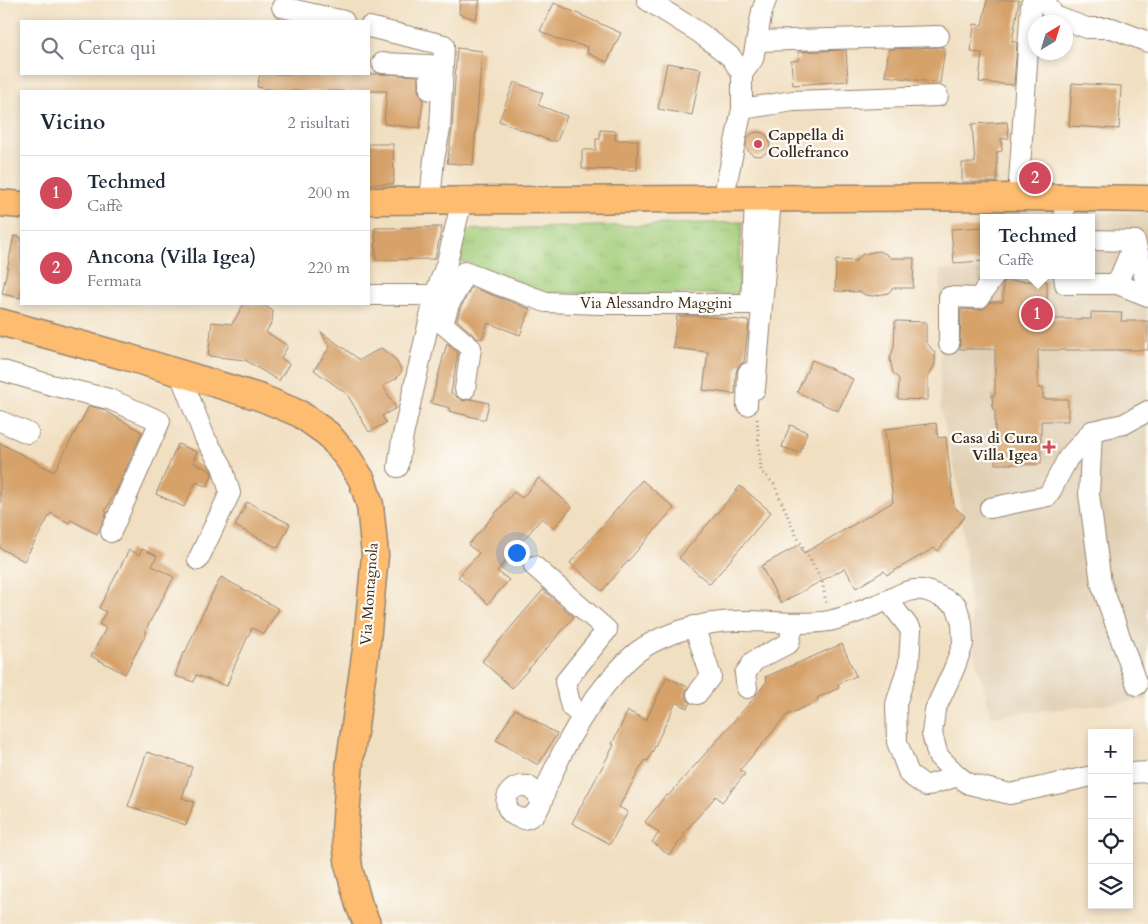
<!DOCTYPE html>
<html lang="it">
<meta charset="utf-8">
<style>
:root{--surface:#fff;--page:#f2f2f3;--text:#1f2937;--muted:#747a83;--line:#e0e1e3;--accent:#d1495b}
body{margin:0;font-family:Cardo,serif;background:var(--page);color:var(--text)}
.controls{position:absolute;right:15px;bottom:15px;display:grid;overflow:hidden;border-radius:0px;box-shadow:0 2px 8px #0003}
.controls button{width:45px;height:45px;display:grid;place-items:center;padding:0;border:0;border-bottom:1px solid var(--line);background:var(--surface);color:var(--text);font:25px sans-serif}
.compass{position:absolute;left:1028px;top:15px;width:45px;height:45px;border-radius:50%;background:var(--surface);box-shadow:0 2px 8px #0003;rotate:38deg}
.you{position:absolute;left:516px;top:552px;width:18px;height:18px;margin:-12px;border:4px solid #fff;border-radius:50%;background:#1a73e8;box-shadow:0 0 0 8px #1a73e833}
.badge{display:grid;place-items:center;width:32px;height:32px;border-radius:50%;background:var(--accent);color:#fff;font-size:16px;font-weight:700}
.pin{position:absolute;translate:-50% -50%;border:2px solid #fff;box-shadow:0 1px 5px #0006}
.popup{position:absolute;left:980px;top:214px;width:115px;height:65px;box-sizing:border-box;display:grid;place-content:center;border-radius:0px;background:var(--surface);filter:drop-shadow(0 1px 4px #0005);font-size:16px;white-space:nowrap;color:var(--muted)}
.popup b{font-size:19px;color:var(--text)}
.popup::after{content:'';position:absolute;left:50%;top:100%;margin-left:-10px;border:10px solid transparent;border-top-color:var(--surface)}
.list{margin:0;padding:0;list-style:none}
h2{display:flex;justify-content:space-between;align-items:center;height:65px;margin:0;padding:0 20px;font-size:21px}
h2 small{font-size:16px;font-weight:400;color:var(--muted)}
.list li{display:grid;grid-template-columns:32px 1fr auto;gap:15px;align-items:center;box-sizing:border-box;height:75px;padding:0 20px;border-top:1px solid var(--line)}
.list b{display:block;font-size:19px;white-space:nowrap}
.list p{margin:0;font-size:16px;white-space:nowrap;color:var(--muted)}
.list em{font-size:16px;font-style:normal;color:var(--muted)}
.icon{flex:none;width:28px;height:28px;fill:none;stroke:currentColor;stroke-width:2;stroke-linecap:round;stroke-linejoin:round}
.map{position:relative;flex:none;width:1148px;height:924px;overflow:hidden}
.search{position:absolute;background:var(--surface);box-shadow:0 2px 8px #0003;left:20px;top:20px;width:350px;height:55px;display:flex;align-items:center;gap:12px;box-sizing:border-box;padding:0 18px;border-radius:0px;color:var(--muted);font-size:19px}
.panel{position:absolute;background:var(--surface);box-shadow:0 2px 8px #0003;left:20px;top:90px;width:350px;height:215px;border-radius:0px}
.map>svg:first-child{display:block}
.built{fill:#e0ceb1}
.park{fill:url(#park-tufts);stroke:#6e7c4c}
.building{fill:#d6a26b}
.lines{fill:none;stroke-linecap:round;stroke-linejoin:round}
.minor-casing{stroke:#968470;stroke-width:22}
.major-casing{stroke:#968470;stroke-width:29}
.path{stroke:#968470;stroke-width:3;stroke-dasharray:1 4;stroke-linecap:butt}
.minor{stroke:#fff;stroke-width:20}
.major{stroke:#fdbc70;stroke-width:26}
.poi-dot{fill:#d1495b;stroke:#fdfcf7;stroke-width:2}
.labels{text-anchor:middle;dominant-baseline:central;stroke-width:4.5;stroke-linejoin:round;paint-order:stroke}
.poi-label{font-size:15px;font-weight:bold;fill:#3b2a1e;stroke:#fdfcf7;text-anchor:start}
.street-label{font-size:15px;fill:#3b2a1e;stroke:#fdfcf7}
</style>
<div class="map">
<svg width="1148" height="924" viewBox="0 0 1148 924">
<defs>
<pattern id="park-tufts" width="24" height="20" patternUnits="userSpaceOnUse" patternTransform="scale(1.25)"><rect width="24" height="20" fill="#a2cd7a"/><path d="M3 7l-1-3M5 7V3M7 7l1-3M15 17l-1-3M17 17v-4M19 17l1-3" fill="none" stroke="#8cb069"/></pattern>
</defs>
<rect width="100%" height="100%" fill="#fdfcf7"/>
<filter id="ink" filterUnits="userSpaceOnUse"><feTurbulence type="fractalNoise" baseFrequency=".02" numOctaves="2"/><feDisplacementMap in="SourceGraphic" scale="10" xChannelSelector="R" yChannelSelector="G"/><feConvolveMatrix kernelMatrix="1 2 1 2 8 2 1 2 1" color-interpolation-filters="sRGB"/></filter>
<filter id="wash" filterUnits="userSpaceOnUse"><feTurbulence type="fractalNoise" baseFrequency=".0096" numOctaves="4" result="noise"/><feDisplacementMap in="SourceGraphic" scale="20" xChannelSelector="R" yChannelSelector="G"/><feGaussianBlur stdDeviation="1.12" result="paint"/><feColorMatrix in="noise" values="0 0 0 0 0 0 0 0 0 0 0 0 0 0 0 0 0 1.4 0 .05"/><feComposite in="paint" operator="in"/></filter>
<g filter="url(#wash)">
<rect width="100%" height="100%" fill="#f1dfc1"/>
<!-- built -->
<path class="built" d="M 1148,213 L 1148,700 L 992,716 L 975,658 L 959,488 L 940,405 L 940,270 L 983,270 L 983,275 L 1091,275 L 1091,218 L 996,218 L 996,214 Z"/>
<!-- park -->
<path class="park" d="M 742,222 L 738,294 L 536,293 L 453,257 L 461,230 Z"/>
<g id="blocks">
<!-- building -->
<g class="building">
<path d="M 460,0 L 480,0 L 476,19 L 459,14 Z"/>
<path d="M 987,0 L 1019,0 L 1012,42 L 1017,42 L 1014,85 L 979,82 L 982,53 L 971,52 L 974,24 L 982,25 Z"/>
<path d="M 554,3 L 621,33 L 607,62 L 587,53 L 588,47 L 559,40 L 540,31 Z"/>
<path d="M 941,47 L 945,48 L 940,83 L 885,76 L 889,49 Z"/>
<path d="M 457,48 L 482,51 L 473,165 L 447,163 L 452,130 Z"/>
<path d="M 846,50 L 848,81 L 793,85 L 791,61 L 799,60 L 798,52 Z"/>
<path d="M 667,63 L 701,69 L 692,115 L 658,109 Z"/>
<path d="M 260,74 L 378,74 L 418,76 L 418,90 L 423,99 L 420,128 L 384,124 L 387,91 L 281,91 L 257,87 Z"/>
<path d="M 514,82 L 543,93 L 538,105 L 567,116 L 557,141 L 551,141 L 499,121 Z"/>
<path d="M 1072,83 L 1121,86 L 1119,129 L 1069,126 Z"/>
<path d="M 1007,122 L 1009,138 L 1001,139 L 1002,151 L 997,152 L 997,182 L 962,182 L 962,163 L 975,163 L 972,124 Z"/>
<path d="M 600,130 L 616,131 L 615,140 L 638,140 L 637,170 L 582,169 L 582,150 L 596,150 L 596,139 L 600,139 Z"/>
<circle cx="758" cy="144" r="12"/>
<path d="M 369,144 L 393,144 L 394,184 L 369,184 Z"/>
<path d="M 442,227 L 435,259 L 376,260 L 375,228 Z"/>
<path d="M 983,227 L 983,261 L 954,263 L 951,229 Z"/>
<path d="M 14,236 L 21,237 L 21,298 L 2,294 Z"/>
<path d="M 879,251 L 886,254 L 891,258 L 914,258 L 913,288 L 893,288 L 888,293 L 873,296 L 865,295 L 861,292 L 835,291 L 836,260 L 856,261 L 863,254 Z"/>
<path d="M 1005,281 L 1047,281 L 1047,319 L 1091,319 L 1091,312 L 1122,313 L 1121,321 L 1148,321 L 1148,350 L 1038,350 L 1038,388 L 1043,388 L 1043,399 L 1068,399 L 1068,421 L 1041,421 L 1041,464 L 995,464 L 995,410 L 993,410 L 992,395 L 995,395 L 995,349 L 960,349 L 961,309 L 979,310 L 985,308 L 990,302 L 1003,302 L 1003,284 Z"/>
<path d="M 471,287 L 530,309 L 520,335 L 488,323 L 482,339 L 477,338 L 457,320 L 460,309 Z"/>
<path d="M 244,304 L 265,306 L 273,311 L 272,322 L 266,332 L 288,346 L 281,358 L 289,364 L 279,381 L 245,360 L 208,356 L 212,322 L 232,324 Z"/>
<path d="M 677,316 L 700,316 L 749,321 L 744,362 L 738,366 L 736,373 L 735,394 L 703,390 L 708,352 L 673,348 Z"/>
<path d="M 895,321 L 926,322 L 926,342 L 935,353 L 935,364 L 928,377 L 928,400 L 898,399 L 899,379 L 893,373 L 890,359 L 894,347 Z"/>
<path d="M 321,332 L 360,360 L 381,348 L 395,359 L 402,371 L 397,378 L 383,386 L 396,408 L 382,416 L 386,423 L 369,432 L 347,394 L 314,370 L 330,347 Z"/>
<path d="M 447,343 L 458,353 L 451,393 L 463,401 L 471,399 L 489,403 L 485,420 L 449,411 L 450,408 L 431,403 Z"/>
<path d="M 812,360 L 853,379 L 838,411 L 797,392 Z"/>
<path d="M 89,406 L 102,409 L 142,432 L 116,491 L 105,511 L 107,512 L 97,534 L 71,520 L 69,523 L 51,513 L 24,561 L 0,548 L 0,443 L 54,472 Z"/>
<path d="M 936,423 L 938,438 L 946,437 L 954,507 L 965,516 L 938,551 L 934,548 L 887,575 L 884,571 L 856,588 L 845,568 L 781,603 L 761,566 L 799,545 L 804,553 L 893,502 L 885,429 Z"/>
<path d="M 790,425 L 807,432 L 800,453 L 782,447 Z"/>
<path d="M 178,444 L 197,452 L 193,462 L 211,471 L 212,475 L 207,487 L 196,482 L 184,507 L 156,494 Z"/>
<path d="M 539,478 L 572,507 L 554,528 L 542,518 L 497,571 L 509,580 L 488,604 L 458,577 L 479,553 L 468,545 L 514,492 L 522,498 Z"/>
<path d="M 642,480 L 674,508 L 602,591 L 570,563 Z"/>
<path d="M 740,486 L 771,512 L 710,584 L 679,558 Z"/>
<path d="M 247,502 L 290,524 L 278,548 L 235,526 Z"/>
<path d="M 142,549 L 157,556 L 152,566 L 174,577 L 145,631 L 147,632 L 125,674 L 91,656 L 106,628 L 99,624 L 106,612 L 99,608 L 129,550 L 139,555 Z"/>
<path d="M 221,577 L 279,609 L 264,634 L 252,628 L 233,669 L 227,686 L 196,675 L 194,682 L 175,676 L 183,653 L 185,653 L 207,603 Z"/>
<path d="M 543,590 L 574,617 L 512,688 L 482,661 Z"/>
<path d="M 842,644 L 856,676 L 838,684 L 839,688 L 817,698 L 818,701 L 787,715 L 740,770 L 745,774 L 722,802 L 716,796 L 683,834 L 685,835 L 669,855 L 652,842 L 659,833 L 645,822 L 666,795 L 668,796 L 755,697 L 767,681 L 765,677 Z"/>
<path d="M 667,677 L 688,687 L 685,693 L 686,699 L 690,703 L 687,708 L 676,702 L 648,761 L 645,760 L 619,807 L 628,812 L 610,844 L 572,823 L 614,745 L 612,744 L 628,711 L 646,720 Z"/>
<path d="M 515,709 L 557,734 L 538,765 L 496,740 Z"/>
<path d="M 147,752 L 192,767 L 182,798 L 194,802 L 186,825 L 128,806 Z"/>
</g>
</g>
</g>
<g filter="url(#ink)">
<use href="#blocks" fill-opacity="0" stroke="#968470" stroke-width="1"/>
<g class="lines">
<defs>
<g id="minor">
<path d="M 647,0 L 700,33 L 731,57 L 742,74 L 742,109 L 723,200"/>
<path d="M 1045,0 L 1054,16 L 1087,28 L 1112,28 L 1148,42"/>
<path d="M 282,7 L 344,21"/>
<path d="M 369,27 L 444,45 L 440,129 L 434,159 L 430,200"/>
<path d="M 757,41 L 939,36"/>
<path d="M 382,63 L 430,65 L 430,90"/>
<path d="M 742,74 L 753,59 L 762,11 L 766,0"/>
<path d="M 742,109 L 793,101 L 938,96"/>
<path d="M 1018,197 L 1031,5 L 1033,0"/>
<path d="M 1064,218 L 1065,198"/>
<path d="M 1091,240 L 1135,241"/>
<path d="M 1135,241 L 1148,291"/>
<path d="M 1064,275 L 1065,284 L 1117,284 L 1148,296"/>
<path d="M 1117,284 L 1135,241"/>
<path d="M 369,295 L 435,295"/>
<path d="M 949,344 L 949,297 L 979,298 L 995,275"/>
<path d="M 0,370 L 51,385 L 109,399 L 160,421 L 111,532"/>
<path d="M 180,374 L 205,438 L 222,466 L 230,493 L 198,560"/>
<path d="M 465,389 L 471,348 L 443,324 L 449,304 L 459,287 L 464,272 L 546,302 L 600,304 L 751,304 L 755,199"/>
<path d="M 755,389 L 771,199"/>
<path d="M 747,405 L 748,373"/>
<path d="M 0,421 L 28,433"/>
<path d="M 1092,431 L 1089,494 L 1101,583 L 1137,685"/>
<path d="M 398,467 L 402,440 L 435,295 L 447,262 L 462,200"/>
<path d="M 990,508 L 1048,496 L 1068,458 L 1092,431 L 1124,424 L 1148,411"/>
<path d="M 534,566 L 607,630 L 565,682 L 571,707 L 583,716"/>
<path d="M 888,600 L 911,630 L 909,663 L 896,704 L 897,742 L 909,774 L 926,786 L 958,776"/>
<path d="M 694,626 L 711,676 L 697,694"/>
<path d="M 747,688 L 745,674 L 754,661 L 789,643 L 794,623"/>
<path d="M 1129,773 L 1148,772"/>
<path d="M 540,806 L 538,794 L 528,786 C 502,783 498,815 524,819 C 541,816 542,798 548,784 C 566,740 593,695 627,661 C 652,635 703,621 738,621 C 768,620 799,626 829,621 C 848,617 868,608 886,601 C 898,596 908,588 922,590 C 933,591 946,600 956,605 L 962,623 L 963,644 L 954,669 L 935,710 L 932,734 L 938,756 L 958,776 L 969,784 L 1010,794 L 1092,776"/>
</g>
<g id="major">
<path d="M 369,201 L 1018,197 L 1148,199"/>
<path d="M 0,203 L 21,205"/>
<path d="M 0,322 L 127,357 L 262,398 L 300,414 L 328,434 L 348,458 L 362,480 L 370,505 L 375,555 L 367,642 L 350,760 L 345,832 L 349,868 L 359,905 L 367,924"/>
</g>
</defs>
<!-- minor casing -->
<use href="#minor" class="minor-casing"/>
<!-- major casing -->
<use href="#major" class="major-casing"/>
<!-- path -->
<path class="path" d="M 757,419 L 761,471 L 774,484 L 796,535 L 822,580 L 826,603"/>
<!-- minor -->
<use href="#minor" class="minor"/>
<!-- major -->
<use href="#major" class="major"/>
</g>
</g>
<!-- markers -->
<g class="poi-dot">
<circle cx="758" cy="144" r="5"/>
<path d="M1046.5 439.5h5v5h5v5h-5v5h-5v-5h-5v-5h5z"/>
</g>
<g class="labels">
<!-- poi labels -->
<g class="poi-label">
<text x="768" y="135">Cappella di<tspan x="768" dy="17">Collefranco</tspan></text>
<text x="1038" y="438" text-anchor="end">Casa di Cura<tspan x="1038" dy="17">Villa Igea</tspan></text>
</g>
<!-- street labels -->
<g class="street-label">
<text x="656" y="303">Via Alessandro Maggini</text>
<text transform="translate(369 594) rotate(-86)">Via Montagnola</text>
</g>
</g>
</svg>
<div class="controls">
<button>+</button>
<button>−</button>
<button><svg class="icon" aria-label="locate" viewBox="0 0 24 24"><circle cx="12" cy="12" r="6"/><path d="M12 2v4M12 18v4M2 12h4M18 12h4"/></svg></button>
<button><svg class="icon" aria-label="layers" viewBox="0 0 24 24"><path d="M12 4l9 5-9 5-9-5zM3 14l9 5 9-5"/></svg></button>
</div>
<svg class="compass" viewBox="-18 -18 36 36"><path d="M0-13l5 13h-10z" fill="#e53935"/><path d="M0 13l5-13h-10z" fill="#747a83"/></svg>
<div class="you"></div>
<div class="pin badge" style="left:1037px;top:314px">1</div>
<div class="popup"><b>Techmed</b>Caffè</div>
<div class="pin badge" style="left:1035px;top:178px">2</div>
<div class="search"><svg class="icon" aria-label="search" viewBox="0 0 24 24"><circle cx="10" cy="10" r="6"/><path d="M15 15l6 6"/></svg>Cerca qui</div>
<section class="panel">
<h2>Vicino<small>2 risultati</small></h2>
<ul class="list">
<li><span class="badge">1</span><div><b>Techmed</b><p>Caffè</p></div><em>200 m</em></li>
<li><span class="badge">2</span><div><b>Ancona (Villa Igea)</b><p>Fermata</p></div><em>220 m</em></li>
</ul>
</section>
</div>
